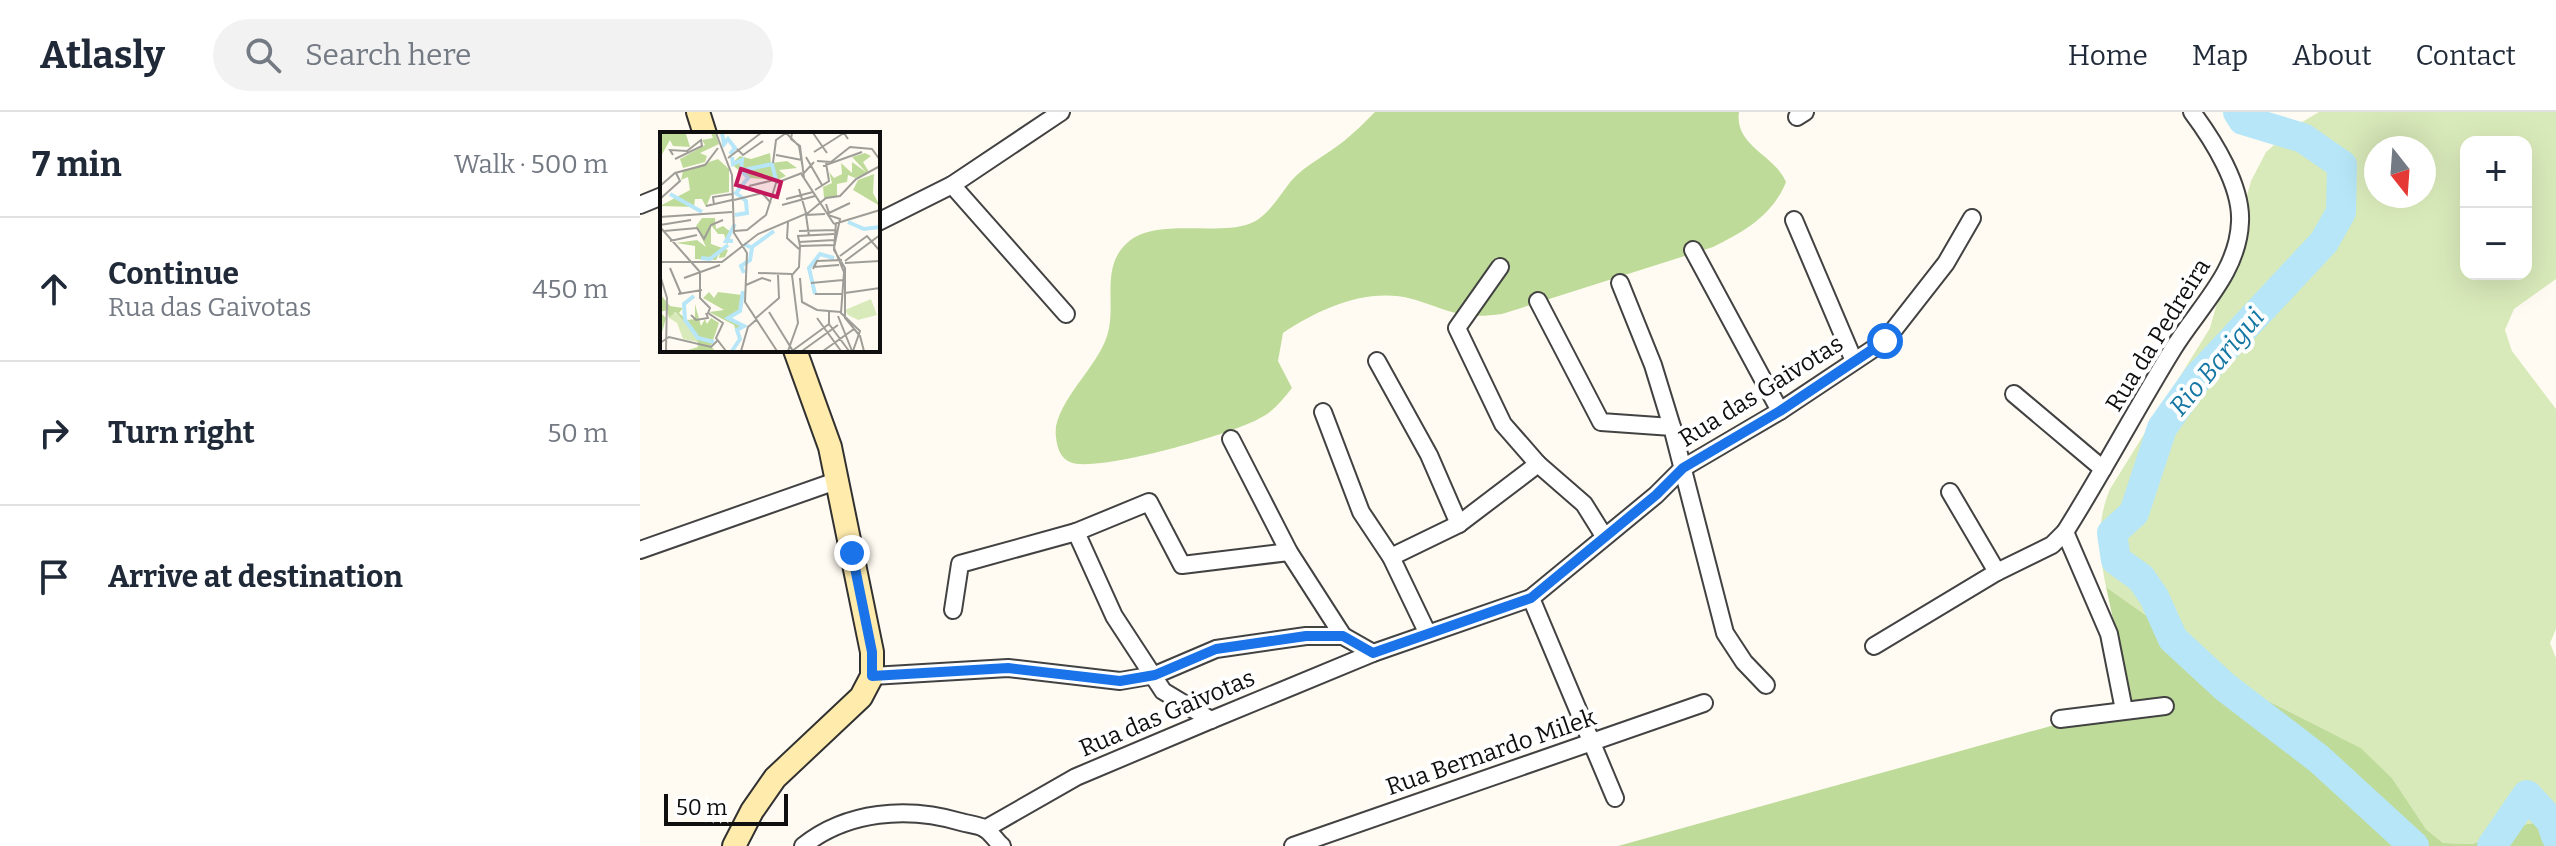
<!DOCTYPE html>
<meta charset="utf-8">
<style>
:root{--surface:#fff;--page:#f2f2f3;--text:#1f2937;--muted:#747a83;--line:#e0e1e3}
body{margin:0;font-family:Bitter,serif;background:var(--page);color:var(--text)}
.controls{position:absolute;right:24px;top:24px;display:grid;overflow:hidden;border-radius:16px;box-shadow:0 8px 32px #0002}
.controls button{width:72px;height:72px;display:grid;place-items:center;padding:0;border:0;border-bottom:2px solid var(--line);background:var(--surface);color:var(--text);font:40px sans-serif}
.compass{position:absolute;left:1724px;top:24px;width:72px;height:72px;border-radius:50%;background:var(--surface);box-shadow:0 8px 32px #0002;rotate:163deg}
.scale{position:absolute;left:24px;bottom:20px;width:124px;box-sizing:border-box;padding-left:8px;border:4px solid #0f0f0f;border-top:0;font-size:22px;line-height:28px;white-space:nowrap;color:#0f0f0f;-webkit-text-stroke:6px #fff;paint-order:stroke}
.stop{position:absolute;width:24px;height:24px;margin:-18px;border:6px solid #1a73e8;border-radius:50%;background:#fff}
.stop.end{background:#1a73e8;border-color:#fff;box-shadow:0 2px 8px #0008}
.list{margin:0;padding:0;list-style:none}
h2{display:flex;justify-content:space-between;align-items:center;height:104px;margin:0;padding:0 32px;font-size:34px}
h2 small{font-size:26px;font-weight:400;color:var(--muted)}
.list li{display:grid;grid-template-columns:52px 1fr auto;gap:24px;align-items:center;box-sizing:border-box;height:144px;padding:0 32px;border-top:2px solid var(--line)}
.list b{display:block;font-size:30px;white-space:nowrap}
.list p{margin:0;font-size:26px;white-space:nowrap;color:var(--muted)}
.list em{font-size:26px;font-style:normal;color:var(--muted)}
.icon{flex:none;width:44px;height:44px;fill:none;stroke:currentColor;stroke-width:2;stroke-linecap:round;stroke-linejoin:round}
.map{position:relative;flex:none;width:1916px;height:734px;overflow:hidden}
header{display:flex;align-items:center;gap:48px;box-sizing:border-box;height:112px;padding:0 40px;background:var(--surface);border-bottom:2px solid var(--line)}
header strong{font-size:38px}
nav{display:flex;gap:44px;margin-inline-start:auto;font-size:28px}
.search{width:560px;height:72px;background:var(--page);display:flex;align-items:center;gap:20px;box-sizing:border-box;padding:0 28px;border-radius:44px;color:var(--muted);font-size:30px}
main{display:flex}
aside{flex:1;background:var(--surface)}
.map>svg:first-child{display:block}
.green{fill:#d9eaba;fill-rule:evenodd}
.forest{fill:#bfdb99}
.lines{fill:none;stroke-linecap:round;stroke-linejoin:round}
.river{stroke:#b6e6f7;stroke-width:30}
.minor-casing{stroke:#424242;stroke-width:20}
.secondary-casing{stroke:#313131;stroke-width:26}
.minor{stroke:#fff;stroke-width:16}
.secondary{stroke:#ffecad;stroke-width:22}
.route{stroke:#1a73e8;stroke-width:10}
.labels{text-anchor:middle;dominant-baseline:central;stroke-width:8;stroke-linejoin:round;paint-order:stroke}
.street-label{font-size:24px;fill:#0f0f0f;stroke:#fff}
.water-label{font-size:26px;font-style:italic;fill:#1677a4;stroke:#fff}
.inset-river{fill:none;stroke:#b6e6f7;stroke-width:4}
.inset-road{fill:none;stroke:#9f9d97;stroke-width:2}
.view{fill:#c2185b;fill-opacity:0.15;stroke:#c2185b;stroke-width:4}
.inset-edge{fill:none;stroke:#0f0f0f;stroke-width:4}
</style>
<header>
<strong>Atlasly</strong>
<div class="search"><svg class="icon" aria-label="search" viewBox="0 0 24 24"><circle cx="10" cy="10" r="6"/><path d="M15 15l6 6"/></svg>Search here</div>
<nav><a>Home</a><a>Map</a><a>About</a><a>Contact</a></nav>
</header>
<main>
<aside>
<h2>7 min<small>Walk · 500 m</small></h2>
<ul class="list">
<li><svg class="icon" aria-label="ahead" viewBox="0 0 24 24"><path d="M12 20V5M6 11l6-6 6 6"/></svg><div><b>Continue</b><p>Rua das Gaivotas</p></div><em>450 m</em></li>
<li><svg class="icon" aria-label="right" viewBox="0 0 24 24"><path d="M7 20v-9h11M14 6l5 5-5 5"/></svg><div><b>Turn right</b></div><em>50 m</em></li>
<li><svg class="icon" aria-label="arrive" viewBox="0 0 24 24"><path d="M6 21V4h12l-3 4 3 4H6"/></svg><div><b>Arrive at destination</b></div></li>
</ul>
</aside>
<div class="map">
<svg width="1916" height="734" viewBox="0 0 1916 734">
<rect width="100%" height="100%" fill="#fffbf2"/>
<!-- green -->
<path class="green" d="M 1679,0 L 1916,0 L 1916,167 L 1874,197 L 1865,218 L 1872,239 L 1916,297 L 1916,517 L 1910,531 L 1916,546 L 1916,709 L 1887,712 L 1832,732 L 1803,731 L 1786,717 L 1752,666 L 1721,636 L 1624,587 L 1466,475 C 1459,439 1456,411 1470,377 L 1570,216 L 1611,69 L 1626,40 L 1657,13 ZM 1826,30 L 1886,30 L 1886,162 L 1826,162 ZM 1736,36 L 1784,36 L 1784,84 L 1736,84 Z"/>
<!-- forest -->
<g class="forest">
<path d="M 735,0 L 1099,0 C 1094,34 1135,43 1146,70 C 1133,103 1104,120 1073,135 L 862,202 C 819,208 810,198 772,187 C 727,175 679,197 643,221 L 638,249 L 652,276 C 643,287 635,298 622,305 C 597,321 455,362 430,350 C 420,346 417,335 416,325 C 411,294 458,255 467,224 C 477,194 460,157 486,132 C 513,105 575,124 609,112 C 628,105 639,84 651,69 C 665,53 688,42 704,29 C 715,20 725,10 735,0 Z"/>
<path d="M 1466,475 L 1624,587 L 1721,636 L 1752,666 L 1786,717 L 1803,731 L 1832,732 L 1887,712 L 1912,709 L 1916,709 L 1916,734 L 978,734 L 1461,600 L 1477,586 L 1483,553 Z"/>
</g>
<g class="lines">
<!-- river -->
<g class="river">
<path d="M 1598,0 L 1603,8 L 1663,26 L 1702,53 L 1701,100 L 1684,130 L 1558,265 L 1522,316 L 1494,401 L 1472,421 L 1476,448 L 1501,466 L 1514,485 L 1533,527 L 1585,575 L 1679,647 L 1774,734"/>
<path d="M 1852,734 L 1887,683 L 1911,709 L 1916,724"/>
</g>
<defs>
<g id="minor">
<path d="M 1157,5 L 1165,0"/>
<path d="M 312,73 L 426,202"/>
<path d="M 0,93 L 22,84"/>
<path d="M 1154,108 L 1214,249"/>
<path d="M 238,110 L 312,73 L 421,0"/>
<path d="M 1053,138 L 1140,299"/>
<path d="M 980,171 L 1013,253 L 1032,315"/>
<path d="M 898,189 L 961,310 L 1032,315 L 1085,521 L 1104,550 L 1126,573"/>
<path d="M 737,249 L 789,343 L 819,412"/>
<path d="M 1374,282 L 1463,357"/>
<path d="M 683,300 L 721,400 L 751,445 L 819,412 L 898,352 L 863,312 L 817,216 L 860,155"/>
<path d="M 591,327 L 649,440 L 703,524"/>
<path d="M 898,352 L 944,392 L 964,424"/>
<path d="M 1310,380 L 1357,460"/>
<path d="M 1425,420 L 1469,522 L 1484,598"/>
<path d="M 0,438 L 196,369"/>
<path d="M 751,445 L 787,520"/>
<path d="M 891,486 L 975,686"/>
<path d="M 313,498 L 320,452 L 436,420"/>
<path d="M 1234,534 L 1357,460 L 1412,433 L 1425,420 C 1463,360 1496,297 1533,237 C 1558,196 1598,161 1600,110 C 1602,74 1573,28 1552,0"/>
<path d="M 232,564 L 368,556 L 480,569 L 515,563 L 576,537 L 666,524 L 703,524 L 733,541"/>
<path d="M 1420,607 L 1525,594"/>
<path d="M 571,608 L 523,579 L 474,504 L 436,420 L 509,390 L 542,453 L 649,440"/>
<path d="M 345,717 L 436,665 L 571,608 L 733,541 L 891,486 L 1016,383 L 1043,356 L 1140,299 L 1245,229 L 1306,151 L 1332,106"/>
<path d="M 163,734 C 207,699 267,694 321,710 C 328,712 338,713 344,716 C 351,720 356,729 362,734"/>
<path d="M 653,734 L 1064,591"/>
</g>
<g id="secondary">
<path d="M 58,0 L 65,22"/>
<path d="M 94,734 L 112,699 L 135,666 L 221,585 L 232,564 L 232,540 L 190,335 L 155,238"/>
</g>
</defs>
<!-- minor casing -->
<use href="#minor" class="minor-casing"/>
<!-- secondary casing -->
<use href="#secondary" class="secondary-casing"/>
<!-- minor -->
<use href="#minor" class="minor"/>
<!-- secondary -->
<use href="#secondary" class="secondary"/>
</g>
<g class="lines">
<!-- route -->
<path class="route" d="M 212,441 L 232,540 L 232,564 L 368,556 L 480,569 L 515,563 L 576,537 L 666,524 L 703,524 L 733,541 L 891,486 L 1016,383 L 1043,356 L 1140,299 L 1245,229"/>
</g>
<g class="labels">
<!-- street labels -->
<g class="street-label">
<text transform="translate(1518 223) rotate(-58)">Rua da Pedreira</text>
<text transform="translate(1121 279) rotate(-32)">Rua das Gaivotas</text>
<text transform="translate(527 601) rotate(-23)">Rua das Gaivotas</text>
<text transform="translate(851 640) rotate(-19)">Rua Bernardo Milek</text>
</g>
<!-- water labels -->
<g class="water-label">
<text transform="translate(1577 250) rotate(-50)">Rio Barigui</text>
</g>
</g>
<!-- overview -->
<g transform="translate(20 20)">
<rect width="220" height="220" fill="#fffbf2"/>
<path d="M 211,167 L 217,183 L 198,188 L 188,183 L 185,178 ZM 14,180 L 35,197 L 38,210 L 23,207 L 17,191 L 9,186 Z" fill="#d9eaba"/>
<path d="M 0,1 L 39,1 L 39,2 L 26,2 L 30,15 L 13,14 L 10,8 L 0,26 ZM 51,1 L 55,1 L 59,12 L 40,21 L 47,24 L 45,30 L 23,36 L 20,27 L 45,13 L 42,8 L 53,6 ZM 110,21 L 111,31 L 127,29 L 137,36 L 119,38 L 126,44 L 117,48 L 89,46 L 71,32 L 80,24 L 91,27 ZM 205,21 L 211,24 L 203,30 L 209,40 L 195,46 L 188,43 L 187,50 L 177,52 L 177,64 L 164,66 L 163,55 L 172,51 L 169,40 L 174,46 L 182,42 L 181,31 L 192,41 L 192,30 L 206,40 L 192,25 ZM 58,27 L 69,37 L 69,60 L 51,63 L 46,75 L 42,67 L 35,67 L 34,75 L 0,74 L 30,58 L 28,45 L 21,48 L 23,39 ZM 214,42 L 213,61 L 220,74 L 193,58 L 198,48 ZM 42,86 L 55,86 L 56,97 L 63,94 L 72,101 L 67,113 L 64,102 L 58,102 L 51,93 L 51,112 L 68,118 L 65,125 L 59,126 L 60,120 L 56,128 L 35,127 L 35,114 L 16,111 L 37,108 L 46,115 L 36,94 ZM 49,160 L 54,166 L 58,160 L 82,163 L 80,180 L 68,187 L 84,193 L 77,198 L 79,209 L 74,193 L 49,180 L 64,178 L 43,166 ZM 0,162 L 10,174 L 23,176 L 19,181 L 27,188 L 35,187 L 35,172 L 41,194 L 45,187 L 47,192 L 51,186 L 59,191 L 51,214 L 55,219 L 25,219 L 38,215 L 37,202 L 15,180 L 9,186 L 7,178 L 0,180 L 6,186 L 0,207 Z" fill="#bfdb99"/>
<path class="inset-river" d="M 62,1 L 64,12 L 68,7 L 75,16 L 70,22M 72,25 L 73,32 L 82,28 L 81,38 L 88,46 L 76,61 L 86,69 L 87,81 L 75,83M 84,38 L 112,32 L 116,48M 10,62 L 42,80M 188,90 L 204,97 L 220,95M 73,109 L 66,109 L 75,92M 84,112 L 92,116 L 90,128 L 81,134 L 84,141M 92,115 L 114,99M 41,126 L 50,127 L 68,113M 155,162 L 149,136 L 160,122 L 174,126M 34,164 L 24,172 L 25,188 L 38,206 L 54,210M 72,219 L 80,207 L 77,198 L 84,194 L 68,186 L 80,179 L 83,159"/>
<path class="inset-road" d="M 56,1 L 72,43 L 74,101 L 87,121 L 85,170 L 117,219M 126,1 L 139,14 L 143,37M 132,1 L 131,7 L 140,14 L 144,46 L 168,83 L 180,87 L 174,116 L 184,140 L 181,181 L 200,199 L 193,219M 153,1 L 167,21M 77,17 L 83,23 L 103,9M 154,20 L 184,1 L 188,7M 13,23 L 10,18 L 27,19 L 41,8 L 42,14 L 15,27M 116,23 L 142,28M 146,25 L 162,53M 68,26 L 101,1M 157,29 L 171,30 L 190,15 L 212,17 L 220,28M 154,30 L 142,43 L 174,92M 113,31 L 116,8 L 126,1M 163,34 L 202,20M 0,54 L 15,41 L 45,33 L 58,16M 89,54 L 114,48M 139,57 L 146,81M 155,58 L 169,49 L 166,31M 0,67 L 20,49 L 16,41M 126,67 L 153,60M 74,68 L 102,61 L 111,71M 166,72 L 169,81 L 190,71M 54,73 L 53,65 L 72,62M 122,73 L 155,64M 46,74 L 72,68M 0,85 L 72,80M 128,90 L 127,106 L 139,117M 176,91 L 174,118 L 185,136 L 185,186 L 200,204 L 204,219M 174,92 L 220,78M 0,93 L 31,88M 0,95 L 40,140 L 40,166 L 50,176 L 48,181 L 63,191 L 56,206 L 66,219M 4,99 L 37,96 L 44,107 L 51,93 L 63,88M 74,99 L 87,98 L 106,83 L 116,51 L 142,41M 139,99 L 175,98M 149,104 L 146,83 L 165,82M 10,109 L 37,103M 139,110 L 174,108M 140,114 L 138,104 L 174,102M 180,124 L 207,104 L 220,119M 185,129 L 220,103M 0,130 L 62,130 L 98,102 L 148,81 L 166,66 L 180,64 L 196,47 L 220,34M 185,131 L 220,129M 153,135 L 179,133M 10,136 L 21,162M 153,137 L 157,129 L 182,128M 98,141 L 132,142M 0,143 L 7,166 L 6,219M 24,146 L 60,133M 140,146 L 142,170 L 157,178 L 181,180M 151,151 L 183,148M 86,153 L 102,146 L 111,149M 185,161 L 220,156M 18,162 L 42,158M 155,162 L 182,162M 169,179 L 169,192 L 189,219M 109,180 L 133,219M 31,183 L 36,188 L 48,186 L 46,181M 178,184 L 192,219M 96,186 L 119,166 L 118,143M 157,186 L 181,219M 0,211 L 9,205 L 51,215 L 57,209M 81,219 L 88,195 L 96,188M 128,219 L 138,191 L 132,143 L 139,135 L 140,114 L 174,113M 132,219 L 169,192M 142,219 L 178,193M 163,219 L 194,197"/>
<path class="view" d="M 81,37 L 121,50 L 117,65 L 76,53 Z"/>
<rect width="220" height="220" class="inset-edge"/>
</g>
</svg>
<div class="controls">
<button>+</button>
<button>−</button>
</div>
<svg class="compass" viewBox="-18 -18 36 36"><path d="M0-13l5 13h-10z" fill="#e53935"/><path d="M0 13l5-13h-10z" fill="#747a83"/></svg>
<div class="scale">50 m</div>
<div class="stop" style="left:1245px;top:229px"></div>
<div class="stop end" style="left:212px;top:441px"></div>
</div>
</main>
